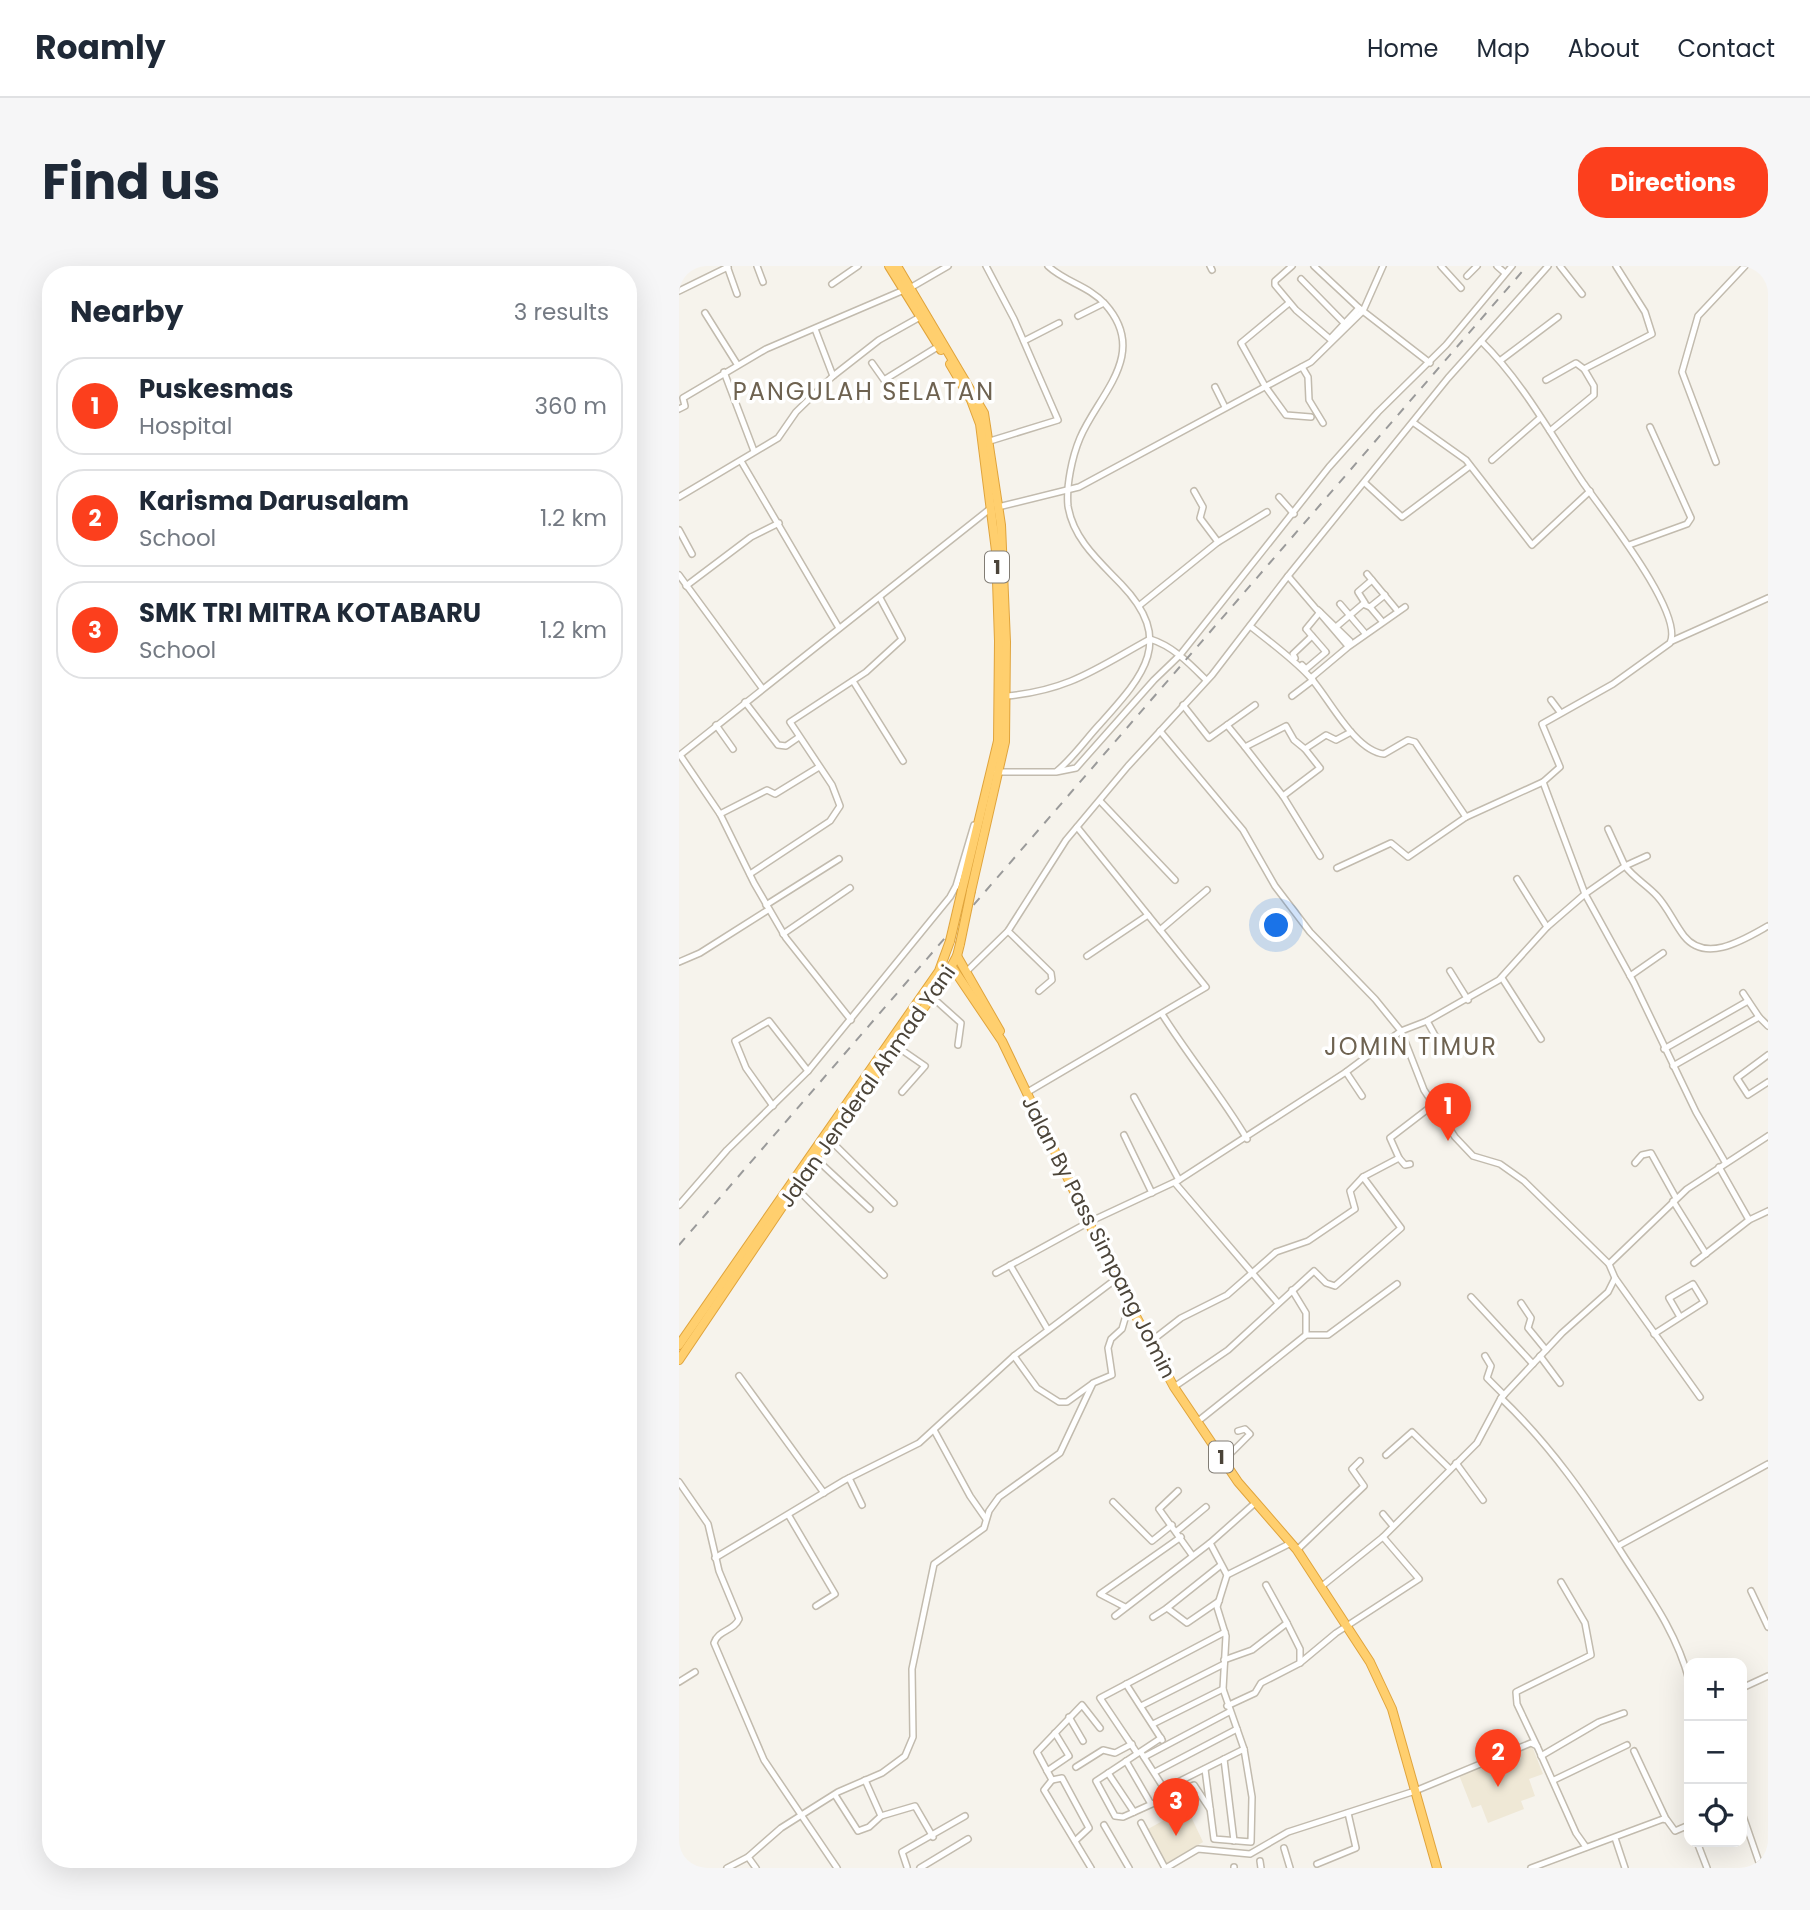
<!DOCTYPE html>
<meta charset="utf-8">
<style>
:root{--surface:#fff;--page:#f6f6f7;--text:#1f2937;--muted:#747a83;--line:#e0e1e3;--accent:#fc3f1d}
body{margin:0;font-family:Poppins,sans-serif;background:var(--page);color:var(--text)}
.controls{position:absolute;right:21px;bottom:21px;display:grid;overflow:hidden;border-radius:14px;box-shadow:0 7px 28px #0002}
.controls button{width:63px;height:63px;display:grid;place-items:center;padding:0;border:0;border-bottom:2px solid var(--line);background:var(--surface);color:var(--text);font:35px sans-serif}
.you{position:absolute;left:598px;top:660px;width:24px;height:24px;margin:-18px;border:5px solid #fff;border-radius:50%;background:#1a73e8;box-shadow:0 0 0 10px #1a73e833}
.badge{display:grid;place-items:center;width:46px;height:46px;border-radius:50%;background:var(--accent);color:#fff;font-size:23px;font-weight:700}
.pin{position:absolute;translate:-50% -58px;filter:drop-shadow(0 2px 4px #0008)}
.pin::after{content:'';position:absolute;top:37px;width:24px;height:21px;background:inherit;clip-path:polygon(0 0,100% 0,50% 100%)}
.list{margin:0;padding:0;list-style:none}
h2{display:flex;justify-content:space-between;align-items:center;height:91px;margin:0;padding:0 28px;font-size:30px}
h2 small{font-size:23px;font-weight:400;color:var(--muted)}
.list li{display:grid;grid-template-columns:46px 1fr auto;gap:21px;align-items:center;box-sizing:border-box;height:98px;margin:0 14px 14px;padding:0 14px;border:2px solid var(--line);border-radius:28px}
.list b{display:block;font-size:26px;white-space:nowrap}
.list p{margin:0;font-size:23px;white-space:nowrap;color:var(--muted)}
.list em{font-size:23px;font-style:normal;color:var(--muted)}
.icon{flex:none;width:38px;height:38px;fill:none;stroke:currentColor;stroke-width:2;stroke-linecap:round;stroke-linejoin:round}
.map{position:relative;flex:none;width:1089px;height:1602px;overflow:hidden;border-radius:28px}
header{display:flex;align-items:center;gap:42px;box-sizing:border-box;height:98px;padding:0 35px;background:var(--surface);border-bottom:2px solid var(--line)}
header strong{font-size:33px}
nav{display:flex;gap:38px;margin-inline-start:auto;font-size:24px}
.intro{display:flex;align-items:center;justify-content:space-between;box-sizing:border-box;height:168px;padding:0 42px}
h1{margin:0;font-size:49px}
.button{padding:18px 32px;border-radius:28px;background:var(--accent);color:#fff;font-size:24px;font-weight:700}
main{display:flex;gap:42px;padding:0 42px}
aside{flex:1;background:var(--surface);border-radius:28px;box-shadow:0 7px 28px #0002}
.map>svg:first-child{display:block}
.education{fill:#efe8d6}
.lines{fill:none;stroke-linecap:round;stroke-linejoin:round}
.minor-casing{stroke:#c2bbae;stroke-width:8}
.highway-casing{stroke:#e0a43c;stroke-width:10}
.minor{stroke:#fff;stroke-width:5}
.highway{stroke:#ffcf6e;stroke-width:8}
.rail{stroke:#9a9a9a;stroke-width:2;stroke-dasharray:9 9;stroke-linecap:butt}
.highway-bridge-casing{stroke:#e0a43c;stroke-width:10;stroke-linecap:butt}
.highway-bridge{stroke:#ffcf6e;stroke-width:8}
.labels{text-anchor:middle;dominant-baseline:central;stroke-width:7;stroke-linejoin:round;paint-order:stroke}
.shield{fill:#fff;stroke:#817c74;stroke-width:2}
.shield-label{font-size:19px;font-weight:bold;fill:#4b4439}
.street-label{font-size:21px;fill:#4b4439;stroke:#fff}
.quarter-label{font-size:24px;letter-spacing:2px;fill:#6e6250;stroke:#fff}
</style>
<header>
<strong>Roamly</strong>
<nav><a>Home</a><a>Map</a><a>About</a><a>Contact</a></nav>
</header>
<div class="intro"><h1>Find us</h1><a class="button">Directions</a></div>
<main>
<aside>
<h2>Nearby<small>3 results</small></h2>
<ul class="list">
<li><span class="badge">1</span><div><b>Puskesmas</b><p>Hospital</p></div><em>360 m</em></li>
<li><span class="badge">2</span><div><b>Karisma Darusalam</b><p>School</p></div><em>1.2 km</em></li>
<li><span class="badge">3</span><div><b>SMK TRI MITRA KOTABARU</b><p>School</p></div><em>1.2 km</em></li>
</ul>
</aside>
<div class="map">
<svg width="1089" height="1602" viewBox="0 0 1089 1602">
<rect width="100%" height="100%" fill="#f6f3ec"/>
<!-- education -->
<g class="education">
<path d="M 853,1480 L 864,1508 L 850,1513 L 856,1530 L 842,1535 L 845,1543 L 809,1557 L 802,1539 L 793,1542 L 780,1509 Z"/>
<path d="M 507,1540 L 524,1576 L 488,1598 L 469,1563 L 489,1552 L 489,1547 Z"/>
</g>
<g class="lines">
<defs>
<g id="minor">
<path d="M 48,0 L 58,28"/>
<path d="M 78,0 L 84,16"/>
<path d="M 307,0 L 335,53 L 379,154 L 311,175"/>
<path d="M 369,0 C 386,16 410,20 426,38 C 471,88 419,129 401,172 C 393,191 387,220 389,240 C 394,273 421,296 442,318 C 497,375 464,410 421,458 C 407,473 394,492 378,505"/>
<path d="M 531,0 L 533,4"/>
<path d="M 613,0 L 596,15 L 596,19 L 617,44 L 651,73 L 680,42"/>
<path d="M 635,0 L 680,42 L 751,97"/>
<path d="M 762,0 L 782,22"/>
<path d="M 818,0 L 826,7"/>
<path d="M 881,0 L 903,28"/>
<path d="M 788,10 L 798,0"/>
<path d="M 622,13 L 667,59"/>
<path d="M 153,18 L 179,0"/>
<path d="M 231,22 L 269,0"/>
<path d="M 0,25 L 49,1"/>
<path d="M 610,37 L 562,77 L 586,120 L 607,149 L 632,151"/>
<path d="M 26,47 L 58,98"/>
<path d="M 399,50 L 425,37"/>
<path d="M 136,63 L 154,110"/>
<path d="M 345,75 L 380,57"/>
<path d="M 822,94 L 879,51"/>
<path d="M 193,97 L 205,114 L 260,80"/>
<path d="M 623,101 L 629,111 L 630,134 L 644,157"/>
<path d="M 45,106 L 75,185"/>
<path d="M 867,114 L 897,97 L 905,103"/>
<path d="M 536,121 L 546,141"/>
<path d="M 0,143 L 6,140 L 4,132 L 87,83 L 225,24"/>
<path d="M 735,157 L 787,194 L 853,279 L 911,225"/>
<path d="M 871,165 L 915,129 L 915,120 L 905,103 L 973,68 L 966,46 L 937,0"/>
<path d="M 813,194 L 861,152"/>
<path d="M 62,195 L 160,362"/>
<path d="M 1037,196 L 1003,106 L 1019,50 L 1066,0"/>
<path d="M 686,217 L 723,251 L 791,200"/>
<path d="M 515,225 L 524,241 L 521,252 L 539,276"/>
<path d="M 0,231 L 99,172 L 117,146 L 154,110 L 200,74 L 241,51"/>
<path d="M 600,231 L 615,248"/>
<path d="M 319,241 L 400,221 L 632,96 L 684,45 L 704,0"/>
<path d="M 0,264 L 13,288"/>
<path d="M 950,279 L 1008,258 L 1012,252 L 971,161"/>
<path d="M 688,308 L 717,343"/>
<path d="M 0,309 L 83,422"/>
<path d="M 609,310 L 668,379 L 671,375 L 639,344"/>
<path d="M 7,320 L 72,271 L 100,257"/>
<path d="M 686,337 L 679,326 L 693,314"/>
<path d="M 661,338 L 685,366"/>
<path d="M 461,339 L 539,276 L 588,246"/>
<path d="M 691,341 L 702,354"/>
<path d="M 571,360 C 591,376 612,391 630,410 C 649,430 675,485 705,488 L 729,474 L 736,476 L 787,551"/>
<path d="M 657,361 L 684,338 L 691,341 L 706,329"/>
<path d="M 993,375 L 1089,332"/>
<path d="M 616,392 L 614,388 L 633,370"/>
<path d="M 623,399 L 627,403 L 647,386 L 627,363 L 641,346"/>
<path d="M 632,412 L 669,381 L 726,341"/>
<path d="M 174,415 L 224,495"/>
<path d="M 328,430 C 391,424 418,402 471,373 C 494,380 511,398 527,414"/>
<path d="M 613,430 L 634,414"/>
<path d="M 872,434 L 881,446"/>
<path d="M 66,436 L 99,479 L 107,480 L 120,471"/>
<path d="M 504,439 L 530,472 L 576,439"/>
<path d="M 37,459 L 54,483"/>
<path d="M 548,459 L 566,481"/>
<path d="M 481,465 L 564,564 L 596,620 L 631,666 L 696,733 L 722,765 L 745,824 L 776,871 L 794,890 L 821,898 L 845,915 L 930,998"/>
<path d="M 317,506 L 377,506 L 397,502 L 475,414 L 501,389 L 650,201 L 699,146 L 767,79 L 833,0"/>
<path d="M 604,530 L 641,502 L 626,483"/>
<path d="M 421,535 L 496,614"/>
<path d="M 41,548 L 88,524 L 96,528 L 140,501"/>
<path d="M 398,561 L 469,649"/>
<path d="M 929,563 L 946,600 L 968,590"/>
<path d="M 641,590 L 604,530 L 566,481 L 607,460 L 615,474 L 626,483 L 647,469 L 657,474 L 672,466"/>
<path d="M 658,602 L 712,577 L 729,591 L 787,551 L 864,516"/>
<path d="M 71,608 L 151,555 L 161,540 L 153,519 L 111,456 L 187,406 L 223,373 L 201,332"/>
<path d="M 838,613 L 868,661"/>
<path d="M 87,639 L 160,593"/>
<path d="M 481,664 L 528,624"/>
<path d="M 329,665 L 372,707 L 373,714 L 360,725"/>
<path d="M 104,668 L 171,622"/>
<path d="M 0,696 L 21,687 L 89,644"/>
<path d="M 771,705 L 789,734"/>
<path d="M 287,706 L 329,665 L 387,574 L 449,500 L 533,409 L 609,310 L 769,112 L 869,0"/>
<path d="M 951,710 L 984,687"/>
<path d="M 823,712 L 862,773"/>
<path d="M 1064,727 L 1080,751"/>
<path d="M 253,731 L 282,757 L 279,779"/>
<path d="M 483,748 C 510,791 542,829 568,873"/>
<path d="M 172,754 L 107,672 L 75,617 L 41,548 L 1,489 L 312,242"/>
<path d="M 748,755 L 764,784"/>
<path d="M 217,780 L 246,800 L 223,826"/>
<path d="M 985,783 L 1069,735"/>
<path d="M 1089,789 L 1058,812 L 1069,829 L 1089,816"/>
<path d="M 994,800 L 1080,751 L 1089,760"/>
<path d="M 667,806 L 683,830"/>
<path d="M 347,827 L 527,721 L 469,649 L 408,690"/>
<path d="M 455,831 L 500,914"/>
<path d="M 94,840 L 67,802 L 56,775 L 90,755 L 129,805"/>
<path d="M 445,869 L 473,927"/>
<path d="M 151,874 L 215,937"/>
<path d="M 136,892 L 191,943"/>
<path d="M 720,892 L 726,899 L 731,898"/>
<path d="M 1046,896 L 1017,846 L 955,717 L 906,628 L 946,600 C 955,612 968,619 978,630 C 989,642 995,657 1005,670 C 1027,698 1066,673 1089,660"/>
<path d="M 956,897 L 963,889 L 972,887 L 997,932"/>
<path d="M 1040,901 L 1070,954 L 1089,945"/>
<path d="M 496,917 L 599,1037"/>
<path d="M 117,922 L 205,1009"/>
<path d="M 994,935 L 1027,988"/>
<path d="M 0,939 L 48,884 L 129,805 L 271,631 L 277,620 L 295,559"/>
<path d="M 1015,997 L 1070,954"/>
<path d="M 331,999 L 369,1064"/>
<path d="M 317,1007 L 410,956 L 500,914 L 667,806 L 722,765 L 748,755 L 820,714 L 868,661 L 906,628 L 864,516 L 881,501 L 863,458 L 934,418 L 991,377 C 1006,347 921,242 903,215 C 871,167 843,115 802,75"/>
<path d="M 936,1012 L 1021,1131"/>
<path d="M 613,1024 L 627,1047 L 627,1069"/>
<path d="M 792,1031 L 854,1098"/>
<path d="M 842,1037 L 852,1052 L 849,1062 L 867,1084"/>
<path d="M 975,1068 L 1025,1036 L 1014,1018 L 990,1032 L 1001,1051"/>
<path d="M 471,1076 L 502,1052 L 548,1029 L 597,986 L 629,975 L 676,943 L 671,925 L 684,911 L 720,892 L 711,872 L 754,839"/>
<path d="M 335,1090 L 358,1122 L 380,1136 L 388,1136 L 413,1118"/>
<path d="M 806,1090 L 812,1100 L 808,1112 L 825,1129"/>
<path d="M 861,1090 L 881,1117"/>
<path d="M 60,1110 L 145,1227"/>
<path d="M 495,1121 L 549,1084 L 635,1005 L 647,1017 L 656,1020 L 722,962 L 684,911"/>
<path d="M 822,1132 C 872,1180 909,1233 946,1292 C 972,1332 998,1368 1010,1414"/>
<path d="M 518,1156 L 627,1069 L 649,1069 L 718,1018"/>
<path d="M 255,1164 L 291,1230 L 307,1253"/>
<path d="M 707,1189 L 733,1166 L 771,1203"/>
<path d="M 544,1195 L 571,1168 L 566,1163 L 559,1165"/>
<path d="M 777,1197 L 804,1234"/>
<path d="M 170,1212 L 183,1239"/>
<path d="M 0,1216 L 29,1258 L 40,1305 L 60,1353 C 55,1365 39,1364 35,1377 L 85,1494 L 158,1602"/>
<path d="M 499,1225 L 480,1243 L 513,1289"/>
<path d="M 434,1236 L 473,1275 L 493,1259"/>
<path d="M 704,1248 L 714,1260"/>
<path d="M 110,1250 L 156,1328 L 137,1340"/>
<path d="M 498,1265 L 527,1241"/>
<path d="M 939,1280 L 1089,1198"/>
<path d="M 618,1284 L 685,1220 L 673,1203 L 681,1195"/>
<path d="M 36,1292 L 166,1214 L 240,1177 L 335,1090 L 437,1013"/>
<path d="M 548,1309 L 612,1277"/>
<path d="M 643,1320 L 704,1271 L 798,1177 L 822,1132 L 883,1067 L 929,1026 L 936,1012 L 930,998 L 1008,923 L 1089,870"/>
<path d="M 1072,1325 L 1089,1361"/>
<path d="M 540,1335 L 508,1357 L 488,1342 L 542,1299"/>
<path d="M 446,1341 L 421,1328 L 502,1271"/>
<path d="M 436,1350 L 531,1277 L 576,1237"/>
<path d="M 474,1351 L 488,1342"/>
<path d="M 608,1357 L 621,1383 L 621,1397"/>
<path d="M 545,1394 L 573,1384 L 608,1357 L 587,1319"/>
<path d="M 0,1416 L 16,1406"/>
<path d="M 447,1418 L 483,1474"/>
<path d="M 1063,1422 L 1089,1410"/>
<path d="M 462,1440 L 545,1398"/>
<path d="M 548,1440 L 576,1427 L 582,1417 L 621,1397 L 657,1367 L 740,1313 L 704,1271"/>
<path d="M 390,1451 L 404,1475"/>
<path d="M 474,1458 L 544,1423"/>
<path d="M 482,1472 L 417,1515 L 436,1550 L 444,1551 L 515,1519 L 531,1543"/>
<path d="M 858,1480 L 838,1438 L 837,1426 L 912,1389 L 906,1357 L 882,1316"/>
<path d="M 955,1485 L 987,1553"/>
<path d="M 458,1487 L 421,1432 L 546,1366"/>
<path d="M 463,1488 L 486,1524"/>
<path d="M 862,1490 L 920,1456 L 945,1447"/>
<path d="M 465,1491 L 550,1446"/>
<path d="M 545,1493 L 555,1575"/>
<path d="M 447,1495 L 472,1538"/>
<path d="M 397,1501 L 424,1484 L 436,1487 L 453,1478"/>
<path d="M 526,1503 L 535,1573 L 572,1576 L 573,1531 L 565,1483 L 544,1423 L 547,1370 L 538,1341 L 548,1309 L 531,1277"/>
<path d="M 368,1505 L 390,1490 L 376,1467"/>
<path d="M 476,1506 L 558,1463"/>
<path d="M 429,1507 L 455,1546"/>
<path d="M 186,1514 L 202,1550"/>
<path d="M 373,1514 L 383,1512 L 410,1562 L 396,1575"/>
<path d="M 875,1514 L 948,1479"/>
<path d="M 485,1523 L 565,1483"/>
<path d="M 156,1529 L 179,1565 L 190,1561 L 202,1550 L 236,1540 L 254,1571"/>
<path d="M 1063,1547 L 1082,1602"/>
<path d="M 462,1557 L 486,1602"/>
<path d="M 425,1559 L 450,1602"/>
<path d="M 936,1572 L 946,1602"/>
<path d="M 1018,1576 L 1028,1602"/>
<path d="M 605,1582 L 611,1602"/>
<path d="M 69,1591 L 77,1602"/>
<path d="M 581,1595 L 582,1602"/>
<path d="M 638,1598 L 677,1582 L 669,1547"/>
<path d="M 228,1601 L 223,1586 L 286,1550"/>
<path d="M 48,1602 L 69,1591 L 102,1562 L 132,1543 L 159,1526 L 203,1507 L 226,1490 L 234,1471 L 233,1403 L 255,1298 L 305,1262 L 310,1245 L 320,1231 L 381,1187 L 414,1117 L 433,1109 L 429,1082 L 432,1073 L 443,1063 L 450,1039"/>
<path d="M 241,1602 L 289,1573"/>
<path d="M 412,1602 L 365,1524 L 373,1514 L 358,1486 L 403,1439 L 421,1462"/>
<path d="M 487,1602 L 519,1583 L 571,1588 L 609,1566 L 736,1525 L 852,1477 L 858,1480 L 897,1567 L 907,1581"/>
<path d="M 555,1602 L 555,1601"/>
<path d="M 852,1602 L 984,1553 L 988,1554 L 996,1565 L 1010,1559"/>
</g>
<g id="highway">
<path d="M 210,0 L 262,84"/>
<path d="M 218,0 L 305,147 L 322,259 L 327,376 L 326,476 L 292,625"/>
<path d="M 271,98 L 292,134 L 301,158 L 317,285 L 320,375 L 319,475 L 283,624"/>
<path d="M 278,690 L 321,765"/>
<path d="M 273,701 L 323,775 L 437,1013 L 495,1121 L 559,1216 L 618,1284 L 691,1396 L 713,1443 L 758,1602"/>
<path d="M 0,1079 L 260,705 L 271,675"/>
<path d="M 0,1094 L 136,892 L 265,714 L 278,690 L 281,678"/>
</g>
</defs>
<!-- minor casing -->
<use href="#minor" class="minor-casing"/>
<!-- highway casing -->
<use href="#highway" class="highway-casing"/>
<!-- minor -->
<use href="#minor" class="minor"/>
<!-- highway -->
<use href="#highway" class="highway"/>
<!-- rail -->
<path class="rail" d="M 0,979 L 848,0"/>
<defs>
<g id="highway-bridge">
<path d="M 271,675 L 283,624"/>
<path d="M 281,678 L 292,625"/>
</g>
</defs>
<!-- highway-bridge casing -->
<use href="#highway-bridge" class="highway-bridge-casing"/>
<!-- highway-bridge -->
<use href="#highway-bridge" class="highway-bridge"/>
</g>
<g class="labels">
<!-- shield labels -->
<g class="shield">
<rect x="306" y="285.5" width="24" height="31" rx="5"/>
<rect x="530" y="1175.5" width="24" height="31" rx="5"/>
</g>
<g class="shield-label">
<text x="318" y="301">1</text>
<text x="542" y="1191">1</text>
</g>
<!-- street labels -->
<g class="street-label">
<text transform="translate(188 820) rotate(-55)">Jalan Jenderal Ahmad Yani</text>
<text transform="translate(420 971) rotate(63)">Jalan By Pass Simpang Jomin</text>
</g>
<!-- quarter labels -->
<g class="quarter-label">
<text x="185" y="125">PANGULAH SELATAN</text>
<text x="732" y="780">JOMIN TIMUR</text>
</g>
</g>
</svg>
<div class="controls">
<button>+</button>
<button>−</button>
<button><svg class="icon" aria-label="locate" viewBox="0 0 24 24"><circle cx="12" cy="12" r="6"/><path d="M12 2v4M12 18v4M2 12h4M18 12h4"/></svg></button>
</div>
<div class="you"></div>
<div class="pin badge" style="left:769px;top:875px">1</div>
<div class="pin badge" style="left:819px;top:1521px">2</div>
<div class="pin badge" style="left:497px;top:1570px">3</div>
</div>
</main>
